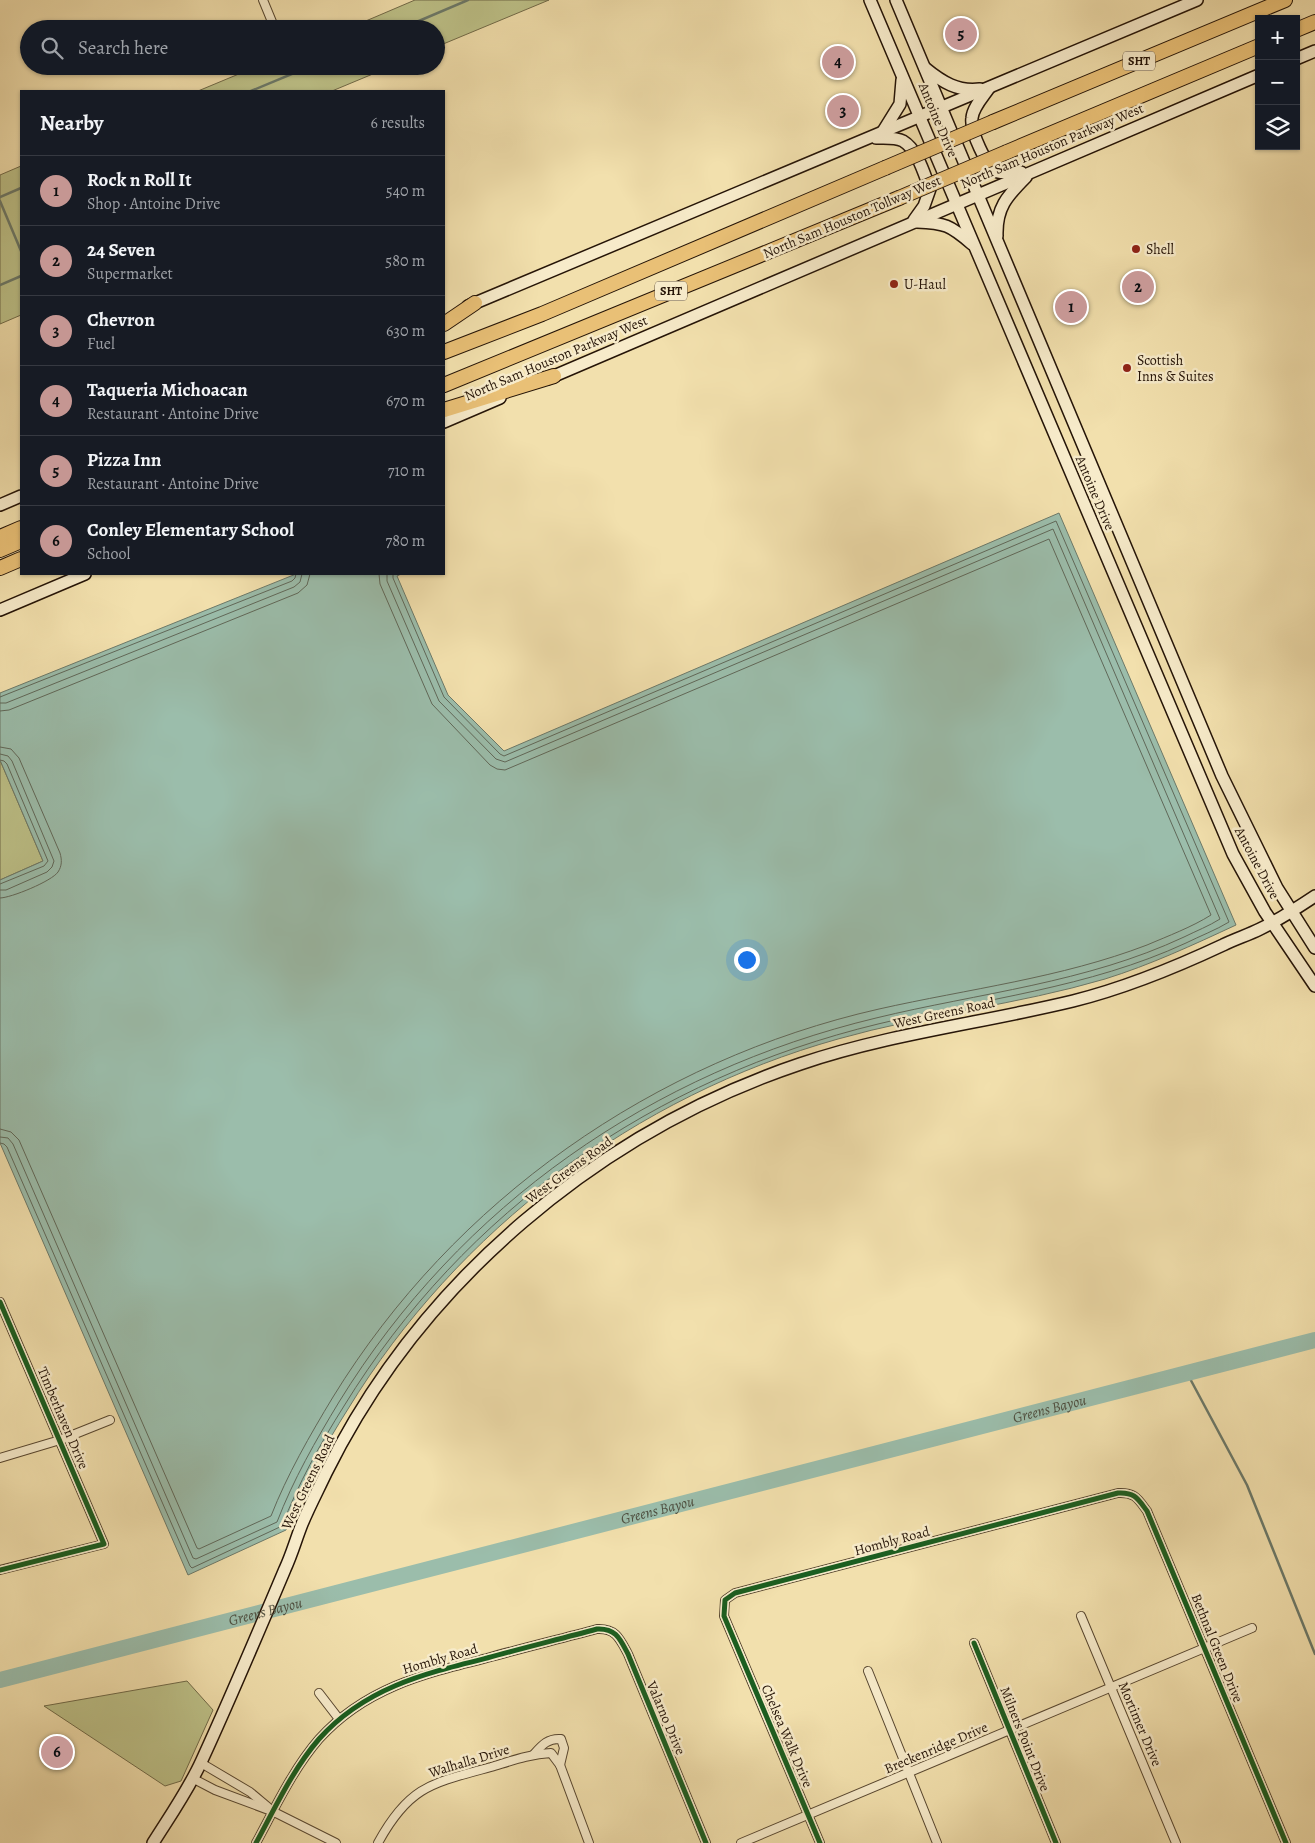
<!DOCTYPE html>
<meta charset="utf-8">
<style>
:root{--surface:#171b24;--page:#242831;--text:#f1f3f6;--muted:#9ea1a6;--line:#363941;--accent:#c59692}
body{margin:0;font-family:Alegreya,serif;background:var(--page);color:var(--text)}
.controls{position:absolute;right:15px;top:15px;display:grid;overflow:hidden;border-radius:0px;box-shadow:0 1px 4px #0004}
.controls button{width:45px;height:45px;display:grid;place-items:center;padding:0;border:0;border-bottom:1px solid var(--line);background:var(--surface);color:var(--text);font:25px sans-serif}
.you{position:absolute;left:746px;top:959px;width:18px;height:18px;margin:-12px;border:4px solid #fff;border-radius:50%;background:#1a73e8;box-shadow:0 0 0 8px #1a73e833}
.badge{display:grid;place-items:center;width:32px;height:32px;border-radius:50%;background:var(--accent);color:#111;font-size:16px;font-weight:700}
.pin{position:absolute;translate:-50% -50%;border:2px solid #fff;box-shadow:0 1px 5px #0006}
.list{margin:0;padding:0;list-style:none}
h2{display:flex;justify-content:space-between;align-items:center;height:65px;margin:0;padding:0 20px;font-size:21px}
h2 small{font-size:16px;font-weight:400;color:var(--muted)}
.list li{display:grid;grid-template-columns:32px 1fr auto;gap:15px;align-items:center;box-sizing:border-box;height:70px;padding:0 20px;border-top:1px solid var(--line)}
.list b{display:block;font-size:19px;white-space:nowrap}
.list p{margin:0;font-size:16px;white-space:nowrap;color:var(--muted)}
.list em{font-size:16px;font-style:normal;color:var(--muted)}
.icon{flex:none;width:28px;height:28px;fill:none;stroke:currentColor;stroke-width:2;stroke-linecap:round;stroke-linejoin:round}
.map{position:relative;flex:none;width:1315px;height:1843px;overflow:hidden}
.search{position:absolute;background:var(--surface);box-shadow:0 1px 4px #0004;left:20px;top:20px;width:425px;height:55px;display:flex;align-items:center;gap:12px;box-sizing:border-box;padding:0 18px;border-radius:28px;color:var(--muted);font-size:19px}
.panel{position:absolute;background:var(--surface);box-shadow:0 1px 4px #0004;left:20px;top:90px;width:425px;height:485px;border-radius:0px}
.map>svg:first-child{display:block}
.green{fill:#bdc188;stroke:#716a48}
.water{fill:#9bbdab;stroke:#6c7969}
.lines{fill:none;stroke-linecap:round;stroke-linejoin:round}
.shore{stroke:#606859;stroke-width:1}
.stream{stroke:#6c7969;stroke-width:2.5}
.river{stroke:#9bbdab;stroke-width:16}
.street-casing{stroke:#584730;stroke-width:10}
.secondary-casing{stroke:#251407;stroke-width:14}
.highway-casing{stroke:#251407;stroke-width:16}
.street{stroke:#f7ebca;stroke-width:8}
.secondary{stroke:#f7ebca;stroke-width:11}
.highway{stroke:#e9c076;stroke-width:14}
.highway-bridge-casing{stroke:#251407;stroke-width:16;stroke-linecap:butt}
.highway-bridge{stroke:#e9c076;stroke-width:14}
.cycleway-casing{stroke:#f7ebca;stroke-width:8}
.cycleway{stroke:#1b5e20;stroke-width:5}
.poi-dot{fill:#8f2418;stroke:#f7ebca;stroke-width:2}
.labels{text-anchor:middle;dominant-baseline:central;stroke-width:5;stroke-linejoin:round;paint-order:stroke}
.shield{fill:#f7ebca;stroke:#645442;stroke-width:1}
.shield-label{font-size:12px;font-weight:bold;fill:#251407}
.street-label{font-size:14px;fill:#251407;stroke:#f7ebca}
.poi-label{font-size:14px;fill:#251407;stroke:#f7ebca;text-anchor:start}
.water-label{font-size:15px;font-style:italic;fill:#4e4f40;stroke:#f7ebca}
</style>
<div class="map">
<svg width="1315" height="1843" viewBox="0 0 1315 1843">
<rect width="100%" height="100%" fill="#f2e0ad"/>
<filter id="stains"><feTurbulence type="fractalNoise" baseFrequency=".004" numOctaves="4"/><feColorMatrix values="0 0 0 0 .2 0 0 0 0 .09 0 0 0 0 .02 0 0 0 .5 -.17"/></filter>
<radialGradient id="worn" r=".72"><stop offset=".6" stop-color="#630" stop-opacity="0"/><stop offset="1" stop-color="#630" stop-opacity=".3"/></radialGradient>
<!-- green -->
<g class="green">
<path d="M 415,0 L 549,0 L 436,47 L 436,29 L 347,29 Z"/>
<path d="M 258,66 L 392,66 L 332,91 L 198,91 Z"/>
<path d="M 21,166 L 21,315 L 0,324 L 0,175 Z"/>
<path d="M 0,760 L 43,861 L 0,880 Z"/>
<path d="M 187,1681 L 213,1710 L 181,1781 L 165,1786 L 44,1706 Z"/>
</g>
<!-- water -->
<path class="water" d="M 1059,513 L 1236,925 C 1193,945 1150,965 1105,979 C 1017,1005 926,1014 838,1039 C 635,1096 458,1229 348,1409 C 324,1447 301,1488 286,1530 L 188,1575 L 0,1143 L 0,880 L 43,861 L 0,760 L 0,693 L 296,574 L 401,574 L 397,576 L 448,695 L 504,751 Z"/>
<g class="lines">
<!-- shore -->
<g class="shore">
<path d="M 0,697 L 292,581 L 295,578 L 296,574"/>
<path d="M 0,703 L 6,703 L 294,587 L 300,582 L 302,574"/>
<path d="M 0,711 L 9,710 L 298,593 L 307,585 L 310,574"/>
<path d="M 0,747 L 11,749 L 19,758 L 60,853 C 62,860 62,866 58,872 C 52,881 11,898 0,898"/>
<path d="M 0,754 L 8,756 L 12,761 L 54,861 L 52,867 L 47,872 L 6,890 L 0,890"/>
<path d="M 0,760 L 4,761 L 7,764 L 48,861 L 44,866 L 0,884"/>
<path d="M 0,1129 L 11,1132 L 19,1140 L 197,1548 L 199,1549 L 271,1516 C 287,1475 310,1435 333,1397 C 454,1200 654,1060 879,1009 C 968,989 1061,978 1147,945 C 1168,936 1192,927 1211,915 L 1049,539 L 505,770 L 497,769 L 490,765 L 432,704 L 380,584 L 379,574"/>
<path d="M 0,1137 L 8,1138 L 13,1144 L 193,1558 L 196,1559 L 277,1522 C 293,1480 316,1440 339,1402 C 461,1204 652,1072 876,1018 C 979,993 1086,983 1184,937 C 1196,931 1209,926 1220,919 L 1053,529 L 505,762 L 496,759 L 439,701 L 387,581 L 387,574"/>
<path d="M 0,1143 L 4,1144 L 7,1147 L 190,1566 L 192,1568 L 282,1526 C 298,1484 320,1444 344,1406 C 465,1209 655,1078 878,1024 C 982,999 1089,988 1186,943 C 1200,936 1216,930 1229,922 L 1056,521 L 504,756 L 500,754 L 444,697 L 393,578 L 393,574"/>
</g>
<!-- stream -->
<g class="stream">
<path d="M 400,29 L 468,0"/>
<path d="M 251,91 L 311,66"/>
<path d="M 0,197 L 21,188"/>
<path d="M 0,201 L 21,251"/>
<path d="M 0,285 L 21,276"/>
<path d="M 1187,1373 L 1247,1485 L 1315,1654"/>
</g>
<!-- river -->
<path class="river" id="s1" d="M 0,1680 L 1315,1340"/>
<defs>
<g id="street">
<path d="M 263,0 L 275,29"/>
<path d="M 0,1302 L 104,1544 L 0,1570"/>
<path d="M 0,1458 L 60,1440 L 110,1420"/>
<path d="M 1081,1616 L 1176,1843"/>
<path d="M 974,1643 L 1056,1843"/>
<path d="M 868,1671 L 937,1843"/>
<path d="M 319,1693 L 339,1719"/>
<path d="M 534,1754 C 542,1745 548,1738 561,1739 L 564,1748 L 560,1765"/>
<path d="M 201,1763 L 250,1792 L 268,1807"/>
<path d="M 192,1778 L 215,1790 L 274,1812 L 336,1843"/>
<path d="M 256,1843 C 275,1808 293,1769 319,1739 C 365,1688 423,1674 487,1658 C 523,1648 560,1639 597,1629 C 616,1628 620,1639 628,1654 L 706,1843"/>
<path d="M 378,1843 C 409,1786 432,1783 491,1767 C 511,1761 530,1754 551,1753 L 560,1765 L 589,1843"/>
<path d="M 741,1843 L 1252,1628"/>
<path d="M 820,1843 L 724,1616 L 725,1600 L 735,1593 L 1118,1493 C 1135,1492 1138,1499 1147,1511 L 1286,1843"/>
</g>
<g id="secondary">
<path d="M 870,0 L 1233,854 L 1265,912 L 1315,986"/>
<path d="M 896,0 L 1222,776 L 1277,888 L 1315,948"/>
<path d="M 1296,59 L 1315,51"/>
<path d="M 925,68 C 942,82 958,92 980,89"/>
<path d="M 989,88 C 983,97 973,107 972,118 C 970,131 986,167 998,172 C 1004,174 1015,172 1021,172"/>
<path d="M 882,133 L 900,104 L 902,80"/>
<path d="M 876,138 C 884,138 896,137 903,141 C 918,150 924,174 930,189 L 924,206 L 914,220"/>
<path d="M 917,222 C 945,223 950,225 972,244"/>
<path d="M 997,236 C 996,208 1007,196 1026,177"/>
<path d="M 468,306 L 1197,0"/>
<path d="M 547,379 L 1259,75"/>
<path d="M 444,422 L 500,398"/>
<path d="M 0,505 L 21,496"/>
<path d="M 0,610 L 85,574"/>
<path d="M 153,1843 C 170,1816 189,1789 202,1760 C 231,1697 258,1633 285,1569 C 292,1554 296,1539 302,1524 C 309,1507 318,1490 326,1473 C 421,1281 598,1132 800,1064 C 888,1034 982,1023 1073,1001 C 1125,988 1174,968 1223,945 C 1235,939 1248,935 1260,929 C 1279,920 1297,908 1315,896"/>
</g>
<g id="highway">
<path d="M 1296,30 L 1315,22"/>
<path d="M 993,122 L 1285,0"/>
<path d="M 1007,152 L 1259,46"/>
<path d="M 444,324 L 475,303"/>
<path d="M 444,352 L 542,314 L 885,168"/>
<path d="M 444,385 L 899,198"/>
<path d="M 444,410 L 554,376"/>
<path d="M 0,537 L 21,528"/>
<path d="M 0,550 L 21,541"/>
<path d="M 0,568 L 21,559"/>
</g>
</defs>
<!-- street casing -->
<use href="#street" class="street-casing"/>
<!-- secondary casing -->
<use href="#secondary" class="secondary-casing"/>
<!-- highway casing -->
<use href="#highway" class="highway-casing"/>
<!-- street -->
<use href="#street" class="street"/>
<!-- secondary -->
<use href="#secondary" class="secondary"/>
<!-- highway -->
<use href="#highway" class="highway"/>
<defs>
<g id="highway-bridge">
<path d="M 885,168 L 993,122"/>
<path d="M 899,198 L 1007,152"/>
</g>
</defs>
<!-- highway-bridge casing -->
<use href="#highway-bridge" class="highway-bridge-casing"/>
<!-- highway-bridge -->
<use href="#highway-bridge" class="highway-bridge"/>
<defs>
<g id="cycleway">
<path d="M 0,1302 L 104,1544 L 0,1570"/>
<path d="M 974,1643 L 1056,1843"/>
<path d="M 256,1843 C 275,1808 293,1769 319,1739 C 365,1688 423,1674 487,1658 C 523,1648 560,1639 597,1629 C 616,1628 620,1639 628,1654 L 706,1843"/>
<path d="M 820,1843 L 724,1616 L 725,1600 L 735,1593 L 1118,1493 C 1135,1492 1138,1499 1147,1511 L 1286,1843"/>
</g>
</defs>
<!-- cycleway casing -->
<use href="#cycleway" class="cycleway-casing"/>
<!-- cycleway -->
<use href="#cycleway" class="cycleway"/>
</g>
<!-- markers -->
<g class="poi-dot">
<circle cx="1136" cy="249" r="5"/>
<circle cx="894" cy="284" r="5"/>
<circle cx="1127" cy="368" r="5"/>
</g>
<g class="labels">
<!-- shield labels -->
<g class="shield">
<rect x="1123" y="51.5" width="32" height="19" rx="4"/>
<rect x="655" y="281.5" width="32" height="19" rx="4"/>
</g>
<g class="shield-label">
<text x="1139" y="61">SHT</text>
<text x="671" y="291">SHT</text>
</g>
<!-- street labels -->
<g class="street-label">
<text transform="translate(938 120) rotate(67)">Antoine Drive</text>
<text transform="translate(1052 146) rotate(-23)">North Sam Houston Parkway West</text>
<text transform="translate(852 217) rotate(-23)">North Sam Houston Tollway West</text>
<text transform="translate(556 358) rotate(-23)">North Sam Houston Parkway West</text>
<text transform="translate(1095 493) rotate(67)">Antoine Drive</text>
<text transform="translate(1257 863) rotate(62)">Antoine Drive</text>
<text transform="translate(944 1013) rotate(-12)">West Greens Road</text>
<text transform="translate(569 1170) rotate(-36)">West Greens Road</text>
<text transform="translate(63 1418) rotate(67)">Timberhaven Drive</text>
<text transform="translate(308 1482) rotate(-64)">West Greens Road</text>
<text transform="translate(892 1541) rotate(-15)">Hombly Road</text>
<text transform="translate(1217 1648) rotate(68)">Bethnal Green Drive</text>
<text transform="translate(440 1659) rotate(-16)">Hombly Road</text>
<text transform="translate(666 1718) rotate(67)">Valarno Drive</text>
<text transform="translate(1140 1724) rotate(67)">Mortimer Drive</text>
<text transform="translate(787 1736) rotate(67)">Chelsea Walk Drive</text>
<text transform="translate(1025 1739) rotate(68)">Milners Point Drive</text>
<text transform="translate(936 1748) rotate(-23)">Breckenridge Drive</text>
<text transform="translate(469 1761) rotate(-17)">Walhalla Drive</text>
</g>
<!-- poi labels -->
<g class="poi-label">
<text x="1146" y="249">Shell</text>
<text x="904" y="284">U-Haul</text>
<text x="1137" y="360">Scottish<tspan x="1137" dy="16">Inns &amp; Suites</tspan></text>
</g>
<!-- water labels -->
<g class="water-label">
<text stroke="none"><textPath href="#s1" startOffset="1084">Greens Bayou</textPath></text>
<text stroke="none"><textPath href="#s1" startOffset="679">Greens Bayou</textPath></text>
<text stroke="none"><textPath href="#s1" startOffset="274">Greens Bayou</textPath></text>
</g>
</g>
<rect width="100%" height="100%" filter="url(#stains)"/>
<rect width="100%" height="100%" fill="url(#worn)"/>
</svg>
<div class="controls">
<button>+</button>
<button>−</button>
<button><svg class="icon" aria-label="layers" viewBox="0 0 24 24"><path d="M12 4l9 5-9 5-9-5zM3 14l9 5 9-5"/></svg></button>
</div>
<div class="you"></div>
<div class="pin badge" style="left:1071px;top:307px">1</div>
<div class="pin badge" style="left:1138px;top:287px">2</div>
<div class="pin badge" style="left:843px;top:111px">3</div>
<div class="pin badge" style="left:838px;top:62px">4</div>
<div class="pin badge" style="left:961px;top:34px">5</div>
<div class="pin badge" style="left:57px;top:1752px">6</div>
<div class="search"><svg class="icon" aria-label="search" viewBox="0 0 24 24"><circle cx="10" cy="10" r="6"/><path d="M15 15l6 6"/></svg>Search here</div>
<section class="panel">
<h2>Nearby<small>6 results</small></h2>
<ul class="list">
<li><span class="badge">1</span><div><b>Rock n Roll It</b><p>Shop · Antoine Drive</p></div><em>540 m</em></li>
<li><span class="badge">2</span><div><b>24 Seven</b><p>Supermarket</p></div><em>580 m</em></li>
<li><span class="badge">3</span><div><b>Chevron</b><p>Fuel</p></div><em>630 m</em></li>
<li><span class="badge">4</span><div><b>Taqueria Michoacan</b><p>Restaurant · Antoine Drive</p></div><em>670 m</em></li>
<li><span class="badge">5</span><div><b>Pizza Inn</b><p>Restaurant · Antoine Drive</p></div><em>710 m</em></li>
<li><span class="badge">6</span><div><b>Conley Elementary School</b><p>School</p></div><em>780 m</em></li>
</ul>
</section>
</div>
